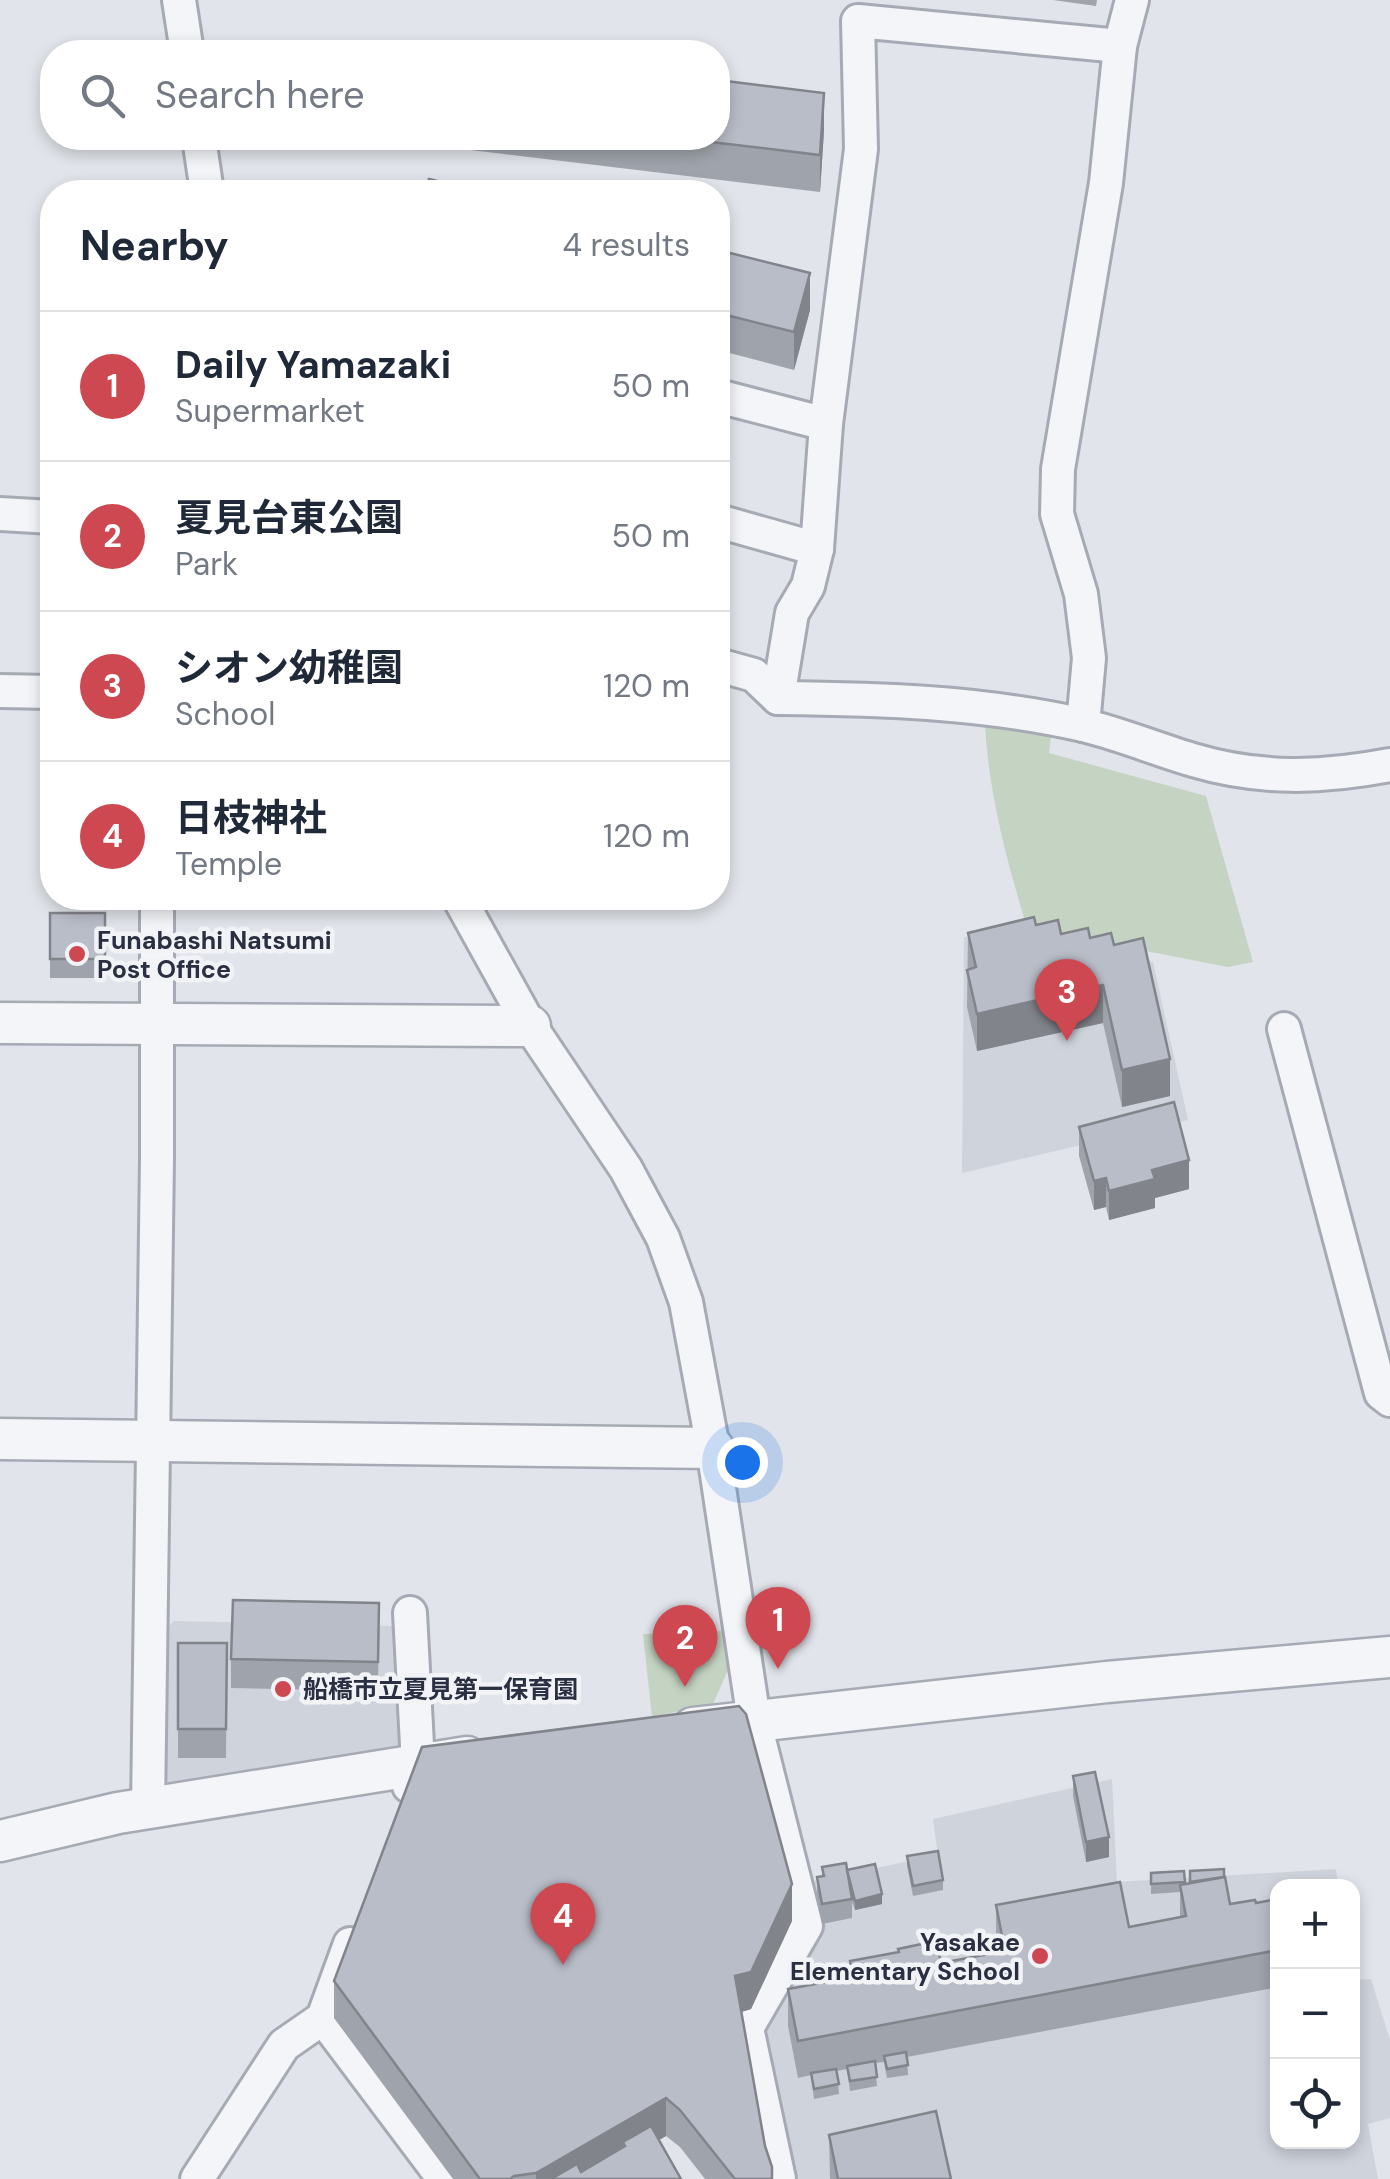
<!DOCTYPE html>
<meta charset="utf-8">
<style>
:root{--surface:#fff;--page:#f2f2f3;--text:#1f2937;--muted:#747a83;--line:#e0e1e3;--accent:#cd4851}
body{margin:0;font-family:"DM Sans","Noto Sans JP",sans-serif;background:var(--page);color:var(--text)}
.controls{position:absolute;right:30px;bottom:30px;display:grid;overflow:hidden;border-radius:20px;box-shadow:0 5px 15px #0003}
.controls button{width:90px;height:90px;display:grid;place-items:center;padding:0;border:0;border-bottom:2px solid var(--line);background:var(--surface);color:var(--text);font:50px sans-serif}
.you{position:absolute;left:742px;top:1462px;width:35px;height:35px;margin:-25px;border:8px solid #fff;border-radius:50%;background:#1a73e8;box-shadow:0 0 0 15px #1a73e833}
.badge{display:grid;place-items:center;width:65px;height:65px;border-radius:50%;background:var(--accent);color:#fff;font-size:32px;font-weight:700}
.pin{position:absolute;translate:-50% -82px;filter:drop-shadow(0 2px 5px #0008)}
.pin::after{content:'';position:absolute;top:52px;width:35px;height:30px;background:inherit;clip-path:polygon(0 0,100% 0,50% 100%)}
.list{margin:0;padding:0;list-style:none}
h2{display:flex;justify-content:space-between;align-items:center;height:130px;margin:0;padding:0 40px;font-size:42px}
h2 small{font-size:32px;font-weight:400;color:var(--muted)}
.list li{display:grid;grid-template-columns:65px 1fr auto;gap:30px;align-items:center;box-sizing:border-box;height:150px;padding:0 40px;border-top:2px solid var(--line)}
.list b{display:block;font-size:38px;white-space:nowrap}
.list p{margin:0;font-size:32px;white-space:nowrap;color:var(--muted)}
.list em{font-size:32px;font-style:normal;color:var(--muted)}
.icon{flex:none;width:55px;height:55px;fill:none;stroke:currentColor;stroke-width:2;stroke-linecap:round;stroke-linejoin:round}
.map{position:relative;flex:none;width:1390px;height:2179px;overflow:hidden}
.search{position:absolute;background:var(--surface);box-shadow:0 5px 15px #0003;left:40px;top:40px;width:690px;height:110px;display:flex;align-items:center;gap:25px;box-sizing:border-box;padding:0 35px;border-radius:40px;color:var(--muted);font-size:38px}
.panel{position:absolute;background:var(--surface);box-shadow:0 5px 15px #0003;left:40px;top:180px;width:690px;height:730px;border-radius:40px}
.map>svg:first-child{display:block}
.built{fill:#cfd3dc}
.green{fill:#c5d4c2}
.lines{fill:none;stroke-linecap:round;stroke-linejoin:round}
.minor-casing{stroke:#a6aab4;stroke-width:38}
.tertiary-casing{stroke:#a6aab4;stroke-width:45}
.minor{stroke:#f4f5f8;stroke-width:32}
.tertiary{stroke:#f4f5f8;stroke-width:40}
.wall{fill:#9fa3ab}
.shaded-wall{fill:#82848b}
.building{fill:#b9bdc7;stroke:#82848b;stroke-width:2.5}
.poi-dot{fill:#cd4851;stroke:#f1f3f7;stroke-width:4}
.labels{text-anchor:middle;dominant-baseline:central;stroke-width:9;stroke-linejoin:round;paint-order:stroke}
.poi-label{font-size:25px;font-weight:bold;fill:#2a3041;stroke:#f1f3f7;text-anchor:start}
</style>
<div class="map">
<svg width="1390" height="2179" viewBox="0 0 1390 2179">
<rect width="100%" height="100%" fill="#e1e4ea"/>
<!-- built -->
<g class="built">
<path d="M 964,937 L 1015,940 L 1153,962 L 1188,1120 L 962,1173 Z"/>
<path d="M 174,1621 L 393,1626 L 398,1632 L 410,1746 L 173,1788 L 163,1776 L 163,1632 Z"/>
<path d="M 1112,1779 L 1117,1882 L 1336,1869 L 1338,1886 L 1278,1886 L 1278,2142 L 1352,2142 L 1353,1980 L 1371,1979 L 1390,2040 L 1390,2118 L 1368,2124 L 1378,2179 L 792,2179 L 760,2022 L 805,1883 L 938,1855 L 933,1819 Z"/>
</g>
<!-- green -->
<g class="green">
<path d="M 998,719 L 1052,728 L 1049,753 L 1206,796 L 1253,962 L 1228,967 L 1027,928 C 1007,861 989,796 985,725 Z"/>
<path d="M 725,1631 L 728,1670 L 713,1704 L 652,1717 L 643,1634 Z"/>
</g>
<g class="lines">
<defs>
<g id="minor">
<path d="M 179,0 L 187,52"/>
<path d="M 199,138 L 207,192"/>
<path d="M 718,396 L 826,424"/>
<path d="M 0,514 L 52,517"/>
<path d="M 718,521 L 817,549"/>
<path d="M 718,665 L 754,675 L 778,698 C 881,699 982,702 1083,725 C 1120,734 1156,749 1193,760 C 1260,780 1323,778 1390,765"/>
<path d="M 0,691 L 52,692"/>
<path d="M 778,698 L 792,613 L 808,586 L 817,549 L 826,424 L 861,149 L 858,21 L 1120,46"/>
<path d="M 1083,725 L 1089,658 L 1081,594 L 1057,514 L 1058,469 L 1106,183 L 1120,46 L 1132,0"/>
<path d="M 459,898 L 530,1026 L 626,1169 L 663,1238 L 686,1302 L 713,1448 L 754,1720 L 806,1926 L 747,2028 L 779,2179"/>
<path d="M 1284,1029 L 1381,1393 L 1390,1400"/>
<path d="M 409,1786 L 418,1764 L 410,1613"/>
<path d="M 148,1809 L 157,1159 L 157,898"/>
<path d="M 323,2018 L 444,2179"/>
<path d="M 197,2179 L 284,2045 L 323,2018 L 350,1944"/>
</g>
<g id="tertiary">
<path d="M 0,1023 L 530,1026"/>
<path d="M 0,1439 L 713,1448"/>
<path d="M 693,1728 L 1107,1682 L 1390,1657"/>
<path d="M 0,1841 L 118,1813 L 467,1757"/>
</g>
</defs>
<!-- minor casing -->
<use href="#minor" class="minor-casing"/>
<!-- tertiary casing -->
<use href="#tertiary" class="tertiary-casing"/>
<!-- minor -->
<use href="#minor" class="minor"/>
<!-- tertiary -->
<use href="#tertiary" class="tertiary"/>
</g>
<!-- wall -->
<g class="wall">
<path d="M 1053,0 L 1097,0 L 1096,6 Z"/>
<path d="M 824,130 L 820,192 L 437,146 L 437,138 L 718,138 Z"/>
<path d="M 718,250 L 810,310 L 794,370 L 718,350 Z"/>
<rect x="50" y="913" width="55" height="65"/>
<path d="M 1036,925 L 1061,934 L 1090,938 L 1114,945 L 1170,1096 L 1122,1107 L 1103,1023 L 977,1051 L 967,1007 L 968,933 Z"/>
<path d="M 1079,1127 L 1189,1189 L 1155,1198 L 1155,1208 L 1109,1220 L 1106,1207 L 1094,1210 L 1079,1156 Z"/>
<path d="M 379,1603 L 378,1691 L 231,1688 L 231,1659 Z"/>
<path d="M 178,1643 L 227,1643 L 226,1758 L 178,1758 Z"/>
<path d="M 1073,1776 L 1109,1857 L 1086,1862 L 1073,1796 Z"/>
<path d="M 907,1856 L 943,1880 L 943,1890 L 913,1896 L 907,1866 Z"/>
<path d="M 822,1867 L 847,1870 L 882,1904 L 855,1910 L 852,1902 L 852,1918 L 822,1924 L 817,1897 L 817,1877 L 822,1876 Z"/>
<path d="M 1184,1871 L 1185,1885 L 1224,1877 L 1230,1904 L 1256,1903 L 1278,1899 L 1278,1987 L 907,2057 L 908,2075 L 887,2078 L 884,2062 L 875,2063 L 877,2086 L 850,2091 L 847,2069 L 837,2071 L 839,2094 L 814,2099 L 811,2075 L 798,2078 L 788,2026 L 788,1989 L 850,1977 L 850,1961 L 941,1963 L 998,1952 L 996,1942 L 996,1905 L 1129,1927 L 1180,1917 L 1180,1892 L 1151,1894 L 1151,1873 Z"/>
<path d="M 792,1921 L 751,2009 L 741,2012 L 772,2179 L 705,2179 L 680,2147 L 666,2136 L 659,2140 L 681,2179 L 453,2179 L 334,2018 L 334,1981 Z"/>
<path d="M 829,2135 L 951,2179 L 830,2179 Z"/>
</g>
<!-- shaded-wall -->
<g class="shaded-wall">
<path d="M 824,93 L 824,130 L 820,192 L 820,155 Z"/>
<path d="M 810,273 L 810,310 L 794,370 L 794,332 Z"/>
<path d="M 1103,985 L 1103,1023 L 977,1051 L 977,1014 Z"/>
<path d="M 1170,1059 L 1170,1096 L 1122,1107 L 1122,1070 Z"/>
<path d="M 1189,1160 L 1189,1189 L 1155,1198 L 1155,1208 L 1109,1220 L 1109,1191 L 1152,1170 Z"/>
<path d="M 1106,1178 L 1106,1207 L 1094,1210 L 1094,1181 Z"/>
<path d="M 1109,1837 L 1109,1857 L 1086,1862 L 1086,1842 Z"/>
<path d="M 792,1884 L 792,1921 L 751,2009 L 735,2014 L 735,1976 Z"/>
<path d="M 882,1894 L 882,1904 L 855,1910 L 855,1901 Z"/>
<path d="M 666,2098 L 666,2136 L 625,2159 L 625,2146 L 623,2142 L 623,2160 L 590,2179 L 536,2179 L 536,2173 Z"/>
</g>
<!-- building -->
<g class="building">
<path d="M 443,47 L 491,52 L 442,52 Z"/>
<path d="M 718,80 L 824,93 L 820,155 L 677,138 L 718,138 Z"/>
<path d="M 429,179 L 484,192 L 426,192 Z"/>
<path d="M 718,250 L 810,273 L 794,332 L 718,313 Z"/>
<rect x="50" y="913" width="55" height="46"/>
<path d="M 1034,917 L 1036,925 L 1058,920 L 1061,934 L 1088,928 L 1090,938 L 1111,933 L 1114,945 L 1143,938 L 1170,1059 L 1122,1070 L 1103,985 L 977,1014 L 967,970 L 976,967 L 968,933 Z"/>
<path d="M 1174,1102 L 1189,1160 L 1152,1170 L 1155,1179 L 1109,1191 L 1106,1178 L 1094,1181 L 1079,1127 Z"/>
<path d="M 233,1600 L 379,1603 L 378,1662 L 231,1659 Z"/>
<path d="M 178,1643 L 227,1643 L 226,1729 L 178,1729 Z"/>
<path d="M 739,1706 L 746,1714 L 792,1884 L 751,1972 L 735,1976 L 765,2146 L 772,2167 L 772,2179 L 735,2179 L 680,2110 L 666,2098 L 536,2173 L 514,2176 L 510,2179 L 480,2179 L 334,1981 L 422,1747 Z"/>
<path d="M 1095,1772 L 1109,1837 L 1086,1842 L 1073,1776 Z"/>
<path d="M 938,1851 L 943,1880 L 913,1886 L 907,1856 Z"/>
<path d="M 846,1863 L 852,1899 L 822,1904 L 817,1877 L 824,1876 L 822,1867 Z"/>
<path d="M 875,1864 L 882,1894 L 855,1901 L 847,1870 Z"/>
<path d="M 1224,1869 L 1224,1877 L 1190,1882 L 1190,1871 Z"/>
<path d="M 1184,1871 L 1185,1882 L 1151,1884 L 1151,1873 Z"/>
<path d="M 1225,1877 L 1230,1904 L 1255,1900 L 1256,1903 L 1278,1899 L 1278,1950 L 798,2041 L 788,1989 L 853,1977 L 850,1961 L 899,1952 L 898,1949 L 936,1941 L 941,1963 L 1005,1951 L 996,1905 L 1120,1882 L 1129,1927 L 1186,1916 L 1180,1885 Z"/>
<path d="M 906,2052 L 908,2065 L 887,2069 L 884,2056 Z"/>
<path d="M 875,2061 L 877,2077 L 850,2081 L 847,2066 Z"/>
<path d="M 836,2069 L 839,2084 L 814,2089 L 811,2073 Z"/>
<path d="M 936,2111 L 951,2179 L 838,2179 L 829,2135 Z"/>
<path d="M 651,2126 L 681,2179 L 551,2179 L 577,2164 L 581,2172 L 625,2146 L 623,2142 Z"/>
</g>
<!-- markers -->
<g class="poi-dot">
<circle cx="77" cy="954" r="10"/>
<circle cx="283" cy="1689" r="10"/>
<circle cx="1040" cy="1956" r="10"/>
</g>
<g class="labels">
<!-- poi labels -->
<g class="poi-label">
<text x="97" y="940">Funabashi Natsumi<tspan x="97" dy="29">Post Office</tspan></text>
<text x="303" y="1689">船橋市立夏見第一保育園</text>
<text x="1020" y="1942" text-anchor="end">Yasakae<tspan x="1020" dy="29">Elementary School</tspan></text>
</g>
</g>
</svg>
<div class="controls">
<button>+</button>
<button>−</button>
<button><svg class="icon" aria-label="locate" viewBox="0 0 24 24"><circle cx="12" cy="12" r="6"/><path d="M12 2v4M12 18v4M2 12h4M18 12h4"/></svg></button>
</div>
<div class="you"></div>
<div class="pin badge" style="left:778px;top:1669px">1</div>
<div class="pin badge" style="left:685px;top:1687px">2</div>
<div class="pin badge" style="left:1067px;top:1041px">3</div>
<div class="pin badge" style="left:563px;top:1965px">4</div>
<div class="search"><svg class="icon" aria-label="search" viewBox="0 0 24 24"><circle cx="10" cy="10" r="6"/><path d="M15 15l6 6"/></svg>Search here</div>
<section class="panel">
<h2>Nearby<small>4 results</small></h2>
<ul class="list">
<li><span class="badge">1</span><div><b>Daily Yamazaki</b><p>Supermarket</p></div><em>50 m</em></li>
<li><span class="badge">2</span><div><b>夏見台東公園</b><p>Park</p></div><em>50 m</em></li>
<li><span class="badge">3</span><div><b>シオン幼稚園</b><p>School</p></div><em>120 m</em></li>
<li><span class="badge">4</span><div><b>日枝神社</b><p>Temple</p></div><em>120 m</em></li>
</ul>
</section>
</div>
